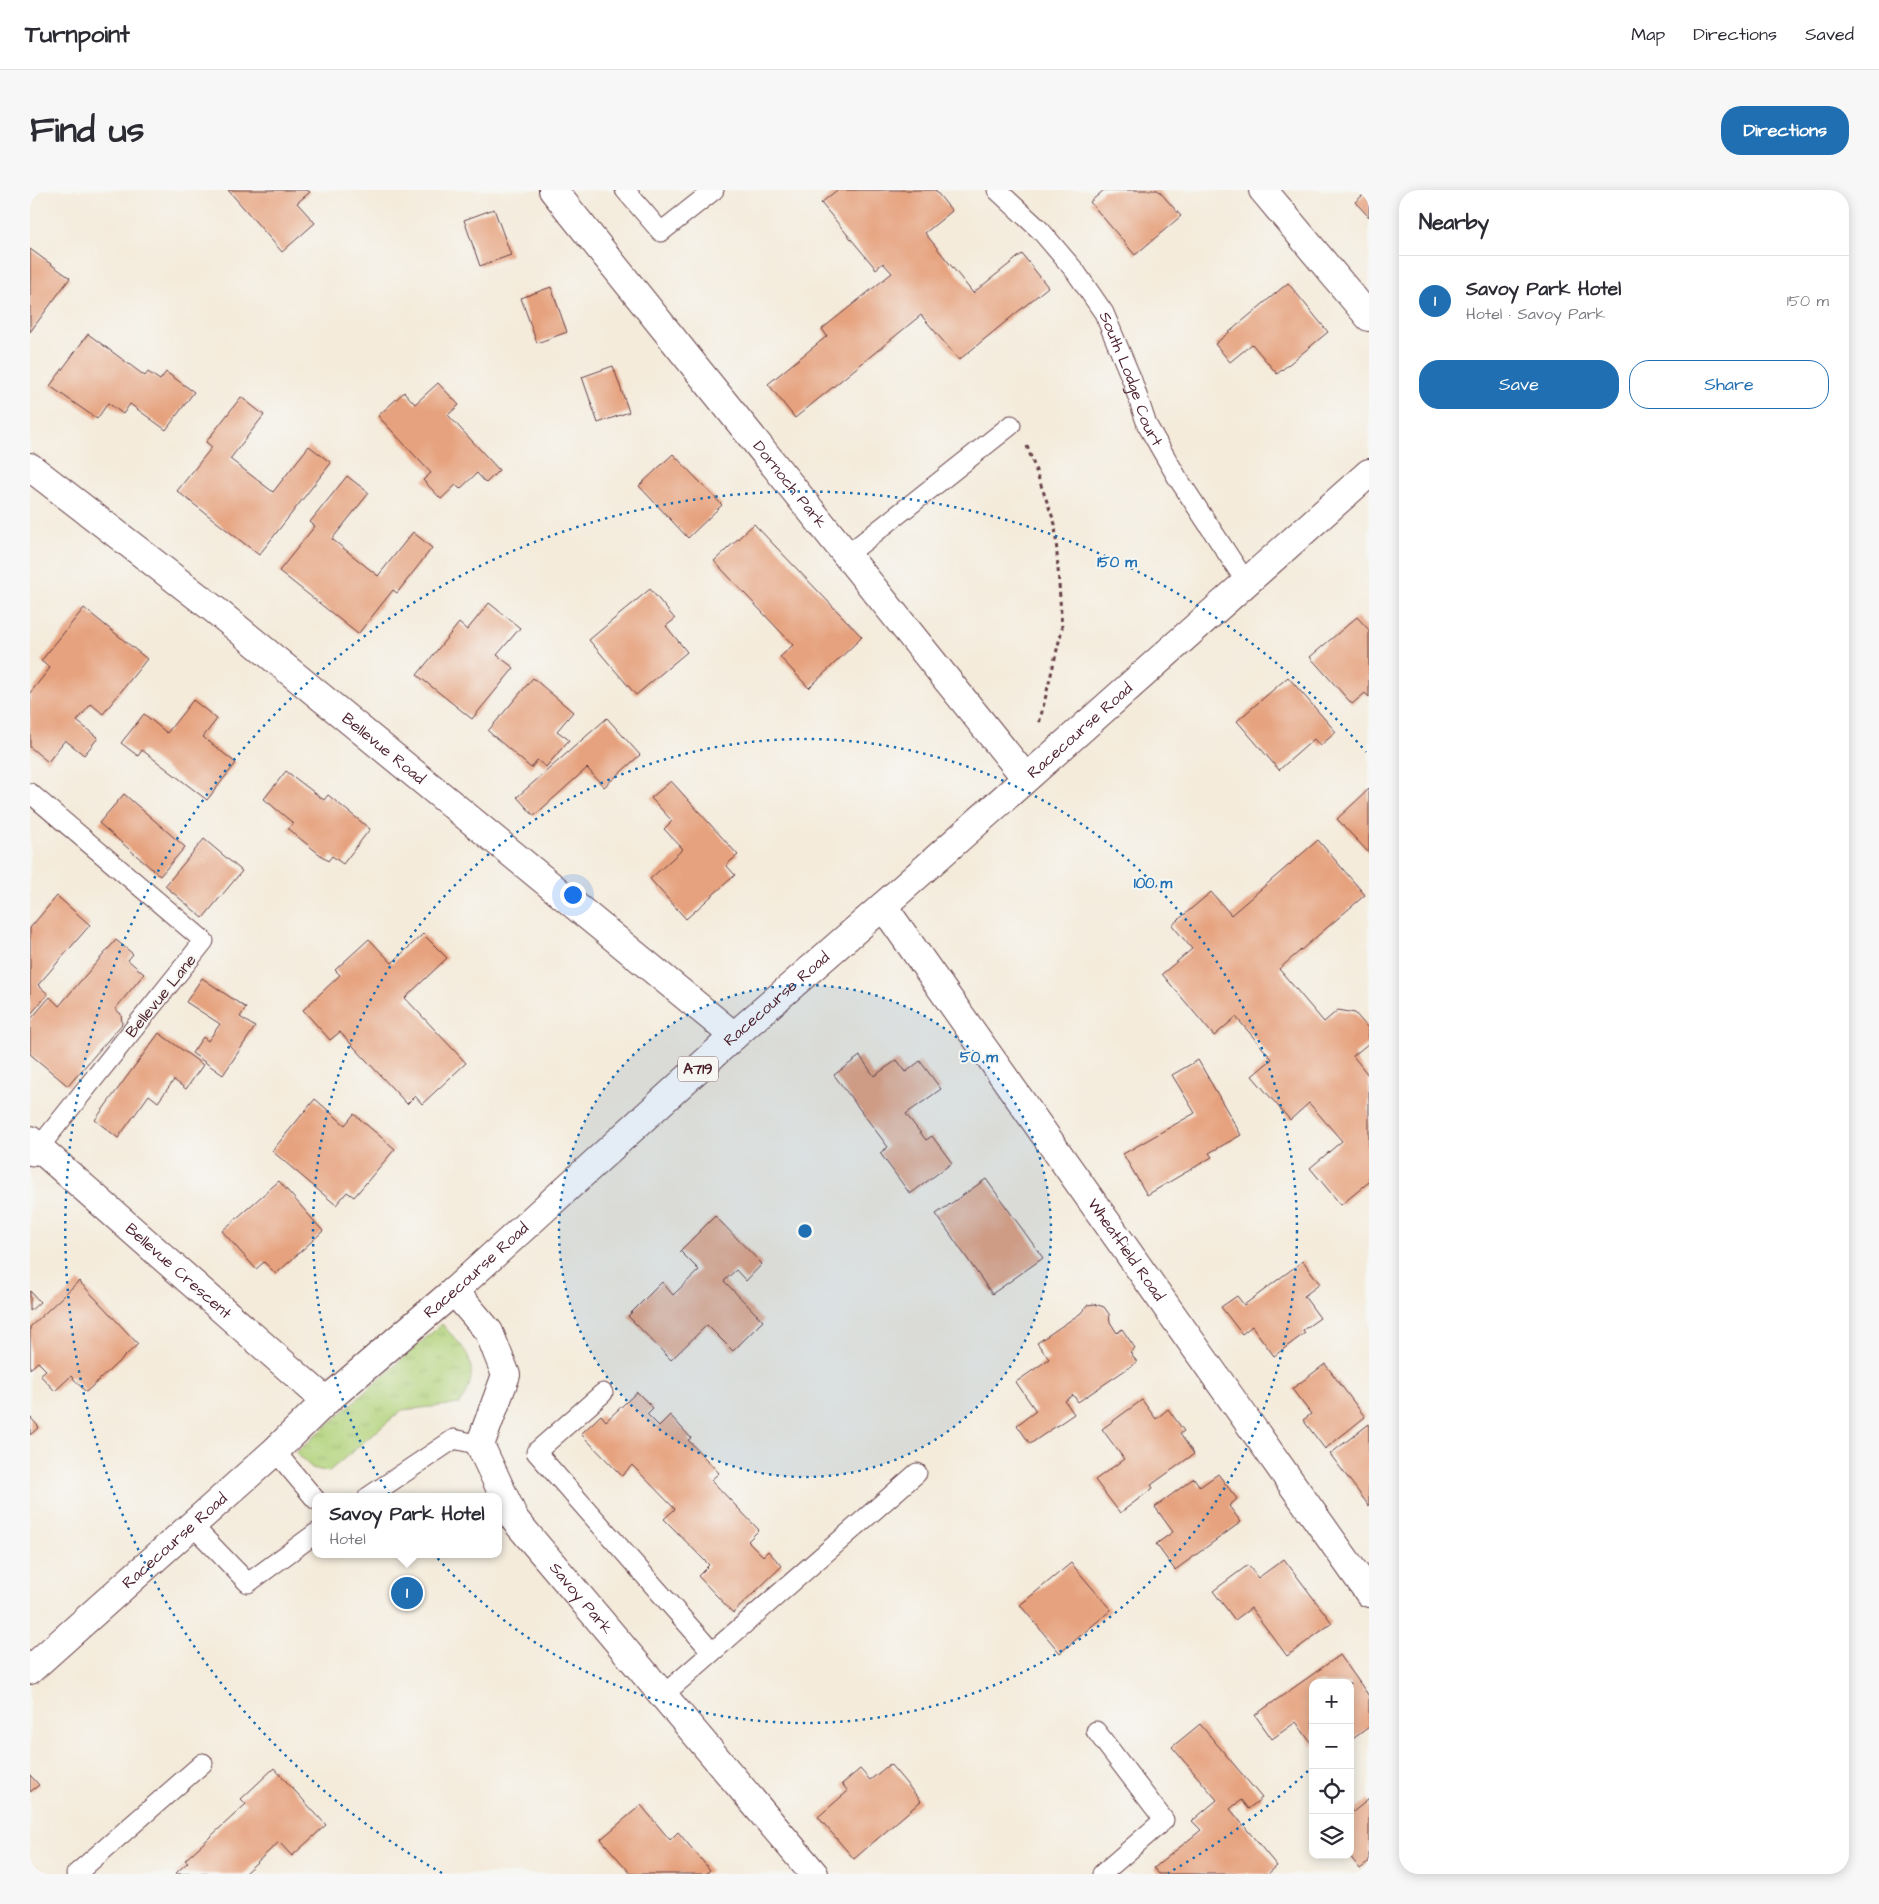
<!DOCTYPE html>
<meta charset="utf-8">
<style>
:root{--surface:#fff;--page:#f7f7f7;--text:#2b2b33;--muted:#7c7c81;--line:#e1e1e2;--accent:#1f6fb2}
body{margin:0;font-family:"Architects Daughter",sans-serif;background:var(--page);color:var(--text)}
.controls{position:absolute;right:15px;bottom:15px;display:grid;overflow:hidden;border-radius:10px;box-shadow:0 2px 12px #0003}
.controls button{width:45px;height:45px;display:grid;place-items:center;padding:0;border:0;border-bottom:1px solid var(--line);background:var(--surface);color:var(--text);font:25px sans-serif}
.you{position:absolute;left:542px;top:704px;width:18px;height:18px;margin:-12px;border:4px solid #fff;border-radius:50%;background:#1a73e8;box-shadow:0 0 0 8px #1a73e833}
.badge{display:grid;place-items:center;width:32px;height:32px;border-radius:50%;background:var(--accent);color:#fff;font-size:16px;font-weight:700}
.pin{position:absolute;translate:-50% -50%;border:2px solid #fff;box-shadow:0 1px 5px #0006}
.popup{position:absolute;left:282px;top:1303px;width:190px;height:65px;box-sizing:border-box;display:grid;place-content:center;border-radius:10px;background:var(--surface);filter:drop-shadow(0 1px 4px #0005);font-size:16px;white-space:nowrap;color:var(--muted)}
.popup b{font-size:19px;color:var(--text)}
.popup::after{content:'';position:absolute;left:50%;top:100%;margin-left:-10px;border:10px solid transparent;border-top-color:var(--surface)}
.list{margin:0;padding:0;list-style:none}
h2{display:flex;justify-content:space-between;align-items:center;height:65px;margin:0;padding:0 20px;font-size:21px}
h2 small{font-size:16px;font-weight:400;color:var(--muted)}
.list li{display:grid;grid-template-columns:32px 1fr auto;gap:15px;align-items:center;box-sizing:border-box;height:90px;padding:0 20px;border-top:1px solid var(--line)}
.list b{display:block;font-size:19px;white-space:nowrap}
.list p{margin:0;font-size:16px;white-space:nowrap;color:var(--muted)}
.list em{font-size:16px;font-style:normal;color:var(--muted)}
.actions{display:flex;gap:10px;padding:15px 20px}
.actions a{flex:1;padding:11px 0;border:1px solid var(--accent);border-radius:20px;text-align:center;font-size:18px;color:var(--accent)}
.actions .main{background:var(--accent);color:#fff}
.icon{flex:none;width:28px;height:28px;fill:none;stroke:currentColor;stroke-width:2;stroke-linecap:round;stroke-linejoin:round}
.map{position:relative;flex:none;width:1339px;height:1684px;overflow:hidden;border-radius:20px}
header{display:flex;align-items:center;gap:30px;box-sizing:border-box;height:70px;padding:0 25px;background:var(--surface);border-bottom:1px solid var(--line)}
header strong{font-size:24px}
nav{display:flex;gap:28px;margin-inline-start:auto;font-size:18px}
.intro{display:flex;align-items:center;justify-content:space-between;box-sizing:border-box;height:120px;padding:0 30px}
h1{margin:0;font-size:35px}
.button{padding:12px 22px;border-radius:20px;background:var(--accent);color:#fff;font-size:18px;font-weight:700}
main{display:flex;gap:30px;padding:0 30px}
aside{flex:1;background:var(--surface);border-radius:20px;box-shadow:0 2px 12px #0003}
.map>svg:first-child{display:block}
.grass{fill:url(#grass-tufts);stroke:#7e7953}
.building{fill:#e6a27e}
.lines{fill:none;stroke-linecap:round;stroke-linejoin:round}
.lane-casing{stroke:#643e45;stroke-width:21}
.street-casing{stroke:#643e45;stroke-width:30}
.primary-casing{stroke:#643e45;stroke-width:30}
.path{stroke:#643e45;stroke-width:3;stroke-dasharray:4 4;stroke-linecap:butt}
.lane{stroke:#fff;stroke-width:19}
.street{stroke:#fff;stroke-width:28}
.primary{stroke:#fff;stroke-width:28}
.ring{fill:none;stroke:#1f6fb2;stroke-width:2.5;stroke-dasharray:2.5 5}
.labels{text-anchor:middle;dominant-baseline:central;stroke-width:4;stroke-linejoin:round;paint-order:stroke}
.shield{fill:#f6f6f2;stroke:#7e6067;stroke-width:1}
.shield-label{font-size:15px;font-weight:bold;fill:#4a1f2b}
.street-label{font-size:16px;fill:#4a1f2b;stroke:#f6f6f2}
.centre{fill:#1f6fb2;stroke:#f6f6f2;stroke-width:2.5}
.ring-label{font-size:15px;text-anchor:middle;font-weight:bold;fill:#1f6fb2;stroke:#f6f6f2;stroke-width:4;stroke-linejoin:round;paint-order:stroke}
</style>
<header>
<strong>Turnpoint</strong>
<nav><a>Map</a><a>Directions</a><a>Saved</a></nav>
</header>
<div class="intro"><h1>Find us</h1><a class="button">Directions</a></div>
<main>
<div class="map">
<svg width="1339" height="1684" viewBox="0 0 1339 1684">
<defs>
<pattern id="grass-tufts" width="24" height="20" patternUnits="userSpaceOnUse" patternTransform="scale(1.25)"><rect width="24" height="20" fill="#b2d37b"/><path d="M3 7l-1-3M5 7V3M7 7l1-3M15 17l-1-3M17 17v-4M19 17l1-3" fill="none" stroke="#9bb56a"/></pattern>
</defs>
<rect width="100%" height="100%" fill="#f6f6f2"/>
<filter id="ink" filterUnits="userSpaceOnUse"><feTurbulence type="fractalNoise" baseFrequency=".02" numOctaves="2"/><feDisplacementMap in="SourceGraphic" scale="10" xChannelSelector="R" yChannelSelector="G"/><feConvolveMatrix kernelMatrix="1 2 1 2 8 2 1 2 1" color-interpolation-filters="sRGB"/></filter>
<filter id="wash" filterUnits="userSpaceOnUse"><feTurbulence type="fractalNoise" baseFrequency=".0096" numOctaves="4" result="noise"/><feDisplacementMap in="SourceGraphic" scale="20" xChannelSelector="R" yChannelSelector="G"/><feGaussianBlur stdDeviation="1.12" result="paint"/><feColorMatrix in="noise" values="0 0 0 0 0 0 0 0 0 0 0 0 0 0 0 0 0 1.4 0 .05"/><feComposite in="paint" operator="in"/></filter>
<g filter="url(#wash)">
<rect width="100%" height="100%" fill="#f4ebdb"/>
<!-- grass -->
<path class="grass" d="M 412,1134 C 419,1143 431,1153 437,1164 C 446,1182 440,1200 429,1214 L 372,1220 L 298,1282 L 282,1278 L 266,1263 Z"/>
<g id="blocks">
<!-- building -->
<g class="building">
<path d="M 198,0 L 277,0 L 280,2 L 267,13 L 285,33 L 252,62 Z"/>
<path d="M 807,0 L 905,0 L 922,21 L 895,43 L 943,103 L 992,64 L 1018,97 L 929,170 L 891,125 L 765,228 L 738,194 L 797,146 L 792,139 L 862,83 L 853,73 L 846,79 L 791,13 Z"/>
<path d="M 1074,0 L 1128,0 L 1151,26 L 1105,65 L 1060,12 Z"/>
<path d="M 1339,0 L 1339,27 L 1325,12 Z"/>
<path d="M 464,19 L 481,65 L 450,76 L 434,30 Z"/>
<path d="M 0,59 L 40,88 L 0,142 Z"/>
<path d="M 1258,93 L 1298,142 L 1247,184 L 1222,154 L 1200,172 L 1185,154 Z"/>
<path d="M 521,97 L 537,142 L 507,153 L 491,108 Z"/>
<path d="M 58,144 L 115,186 L 118,182 L 130,190 L 136,182 L 164,202 L 136,240 L 100,214 L 93,224 L 78,213 L 67,229 L 20,196 Z"/>
<path d="M 583,176 L 599,222 L 568,233 L 552,187 Z"/>
<path d="M 408,193 L 429,215 L 418,225 L 469,280 L 456,293 L 447,283 L 430,299 L 426,295 L 411,309 L 393,290 L 401,283 L 348,226 L 374,202 L 385,214 Z"/>
<path d="M 211,207 L 234,225 L 200,269 L 243,302 L 279,256 L 301,273 L 229,365 L 147,301 L 182,257 L 176,252 Z"/>
<path d="M 643,264 L 692,315 L 658,348 L 609,296 Z"/>
<path d="M 317,286 L 339,303 L 302,349 L 348,386 L 383,342 L 402,358 L 367,403 L 363,400 L 328,444 L 249,381 L 285,336 L 280,332 Z"/>
<path d="M 724,334 L 832,447 L 779,498 L 750,467 L 763,455 L 684,371 Z"/>
<path d="M 620,399 L 645,429 L 636,436 L 657,462 L 606,505 L 559,450 Z"/>
<path d="M 459,413 L 490,438 L 467,465 L 484,478 L 442,529 L 387,485 L 429,433 L 437,440 Z"/>
<path d="M 54,418 L 117,469 L 73,524 L 61,514 L 47,531 L 68,548 L 54,565 L 35,550 L 18,572 L 0,557 L 0,503 L 20,478 L 11,471 Z"/>
<path d="M 1327,427 L 1339,440 L 1339,507 L 1335,503 L 1322,514 L 1280,467 Z"/>
<path d="M 1258,487 L 1306,542 L 1290,556 L 1284,549 L 1249,580 L 1207,531 Z"/>
<path d="M 503,488 L 543,522 L 527,541 L 539,550 L 516,577 L 507,570 L 501,578 L 458,541 Z"/>
<path d="M 163,510 L 187,529 L 173,547 L 206,573 L 177,610 L 112,560 L 108,566 L 91,553 L 114,524 L 137,543 Z"/>
<path d="M 577,528 L 610,565 L 574,597 L 557,578 L 504,626 L 487,607 Z"/>
<path d="M 256,581 L 294,610 L 298,605 L 340,639 L 313,674 L 302,666 L 298,671 L 258,639 L 263,633 L 234,609 Z"/>
<path d="M 641,591 L 708,665 L 696,675 L 705,685 L 656,729 L 620,689 L 653,659 L 634,639 L 642,631 L 621,608 Z"/>
<path d="M 1339,599 L 1339,663 L 1307,629 Z"/>
<path d="M 94,604 L 155,657 L 130,686 L 69,633 Z"/>
<path d="M 174,649 L 212,681 L 173,728 L 135,696 Z"/>
<path d="M 1288,650 L 1335,705 L 1249,779 L 1294,832 L 1308,820 L 1325,823 L 1338,838 L 1339,853 L 1323,866 L 1339,886 L 1339,992 L 1311,1015 L 1280,978 L 1312,951 L 1279,913 L 1260,930 L 1222,886 L 1242,869 L 1206,827 L 1184,846 L 1132,784 L 1162,759 L 1142,735 L 1181,702 L 1201,725 Z"/>
<path d="M 27,706 L 60,735 L 8,795 L 18,804 L 0,825 L 0,738 Z"/>
<path d="M 393,744 L 417,768 L 375,808 L 436,873 L 392,914 L 385,906 L 377,914 L 310,842 L 300,850 L 273,820 L 310,785 L 305,780 L 339,749 L 362,773 Z"/>
<path d="M 86,750 L 103,764 L 98,770 L 114,784 L 85,819 L 91,824 L 92,834 L 38,896 L 0,864 L 0,830 L 20,807 L 29,816 Z"/>
<path d="M 172,788 L 216,818 L 210,827 L 225,837 L 193,885 L 162,863 L 173,847 L 178,851 L 190,834 L 156,812 Z"/>
<path d="M 129,843 L 173,875 L 156,899 L 144,890 L 128,912 L 119,905 L 88,948 L 65,930 Z"/>
<path d="M 830,866 L 844,886 L 867,870 L 876,882 L 890,871 L 911,899 L 876,924 L 896,950 L 902,946 L 922,973 L 880,1004 L 850,963 L 858,957 L 804,885 Z"/>
<path d="M 1168,870 L 1211,945 L 1179,963 L 1182,967 L 1117,1005 L 1093,964 L 1165,923 L 1142,885 Z"/>
<path d="M 285,909 L 315,935 L 324,924 L 365,959 L 324,1007 L 317,1002 L 306,1015 L 242,961 Z"/>
<path d="M 956,989 L 1013,1068 L 962,1104 L 906,1024 Z"/>
<path d="M 249,991 L 293,1041 L 246,1084 L 234,1072 L 226,1079 L 192,1041 Z"/>
<path d="M 685,1026 L 732,1074 L 716,1091 L 706,1080 L 694,1091 L 733,1131 L 703,1161 L 677,1135 L 641,1170 L 598,1126 L 632,1092 L 643,1105 L 669,1080 L 650,1061 Z"/>
<path d="M 1273,1071 L 1290,1094 L 1274,1106 L 1290,1128 L 1273,1140 L 1275,1143 L 1244,1166 L 1222,1136 L 1212,1144 L 1191,1117 L 1207,1106 L 1214,1115 Z"/>
<path d="M 49,1091 L 108,1154 L 56,1202 L 41,1186 L 25,1201 L 10,1185 L 16,1180 L 8,1172 L 0,1179 L 0,1137 Z"/>
<path d="M 0,1101 L 10,1112 L 0,1121 Z"/>
<path d="M 1065,1114 L 1074,1117 L 1079,1124 L 1080,1132 L 1087,1143 L 1092,1139 L 1105,1158 L 1100,1162 L 1107,1172 L 1048,1212 L 1043,1205 L 1035,1211 L 1044,1224 L 1000,1254 L 987,1235 L 1006,1221 L 986,1192 L 1019,1169 L 1007,1153 L 1051,1123 L 1057,1115 Z"/>
<path d="M 1295,1174 L 1335,1227 L 1295,1259 L 1273,1230 L 1281,1224 L 1262,1199 Z"/>
<path d="M 607,1202 L 623,1218 L 617,1224 L 629,1236 L 640,1225 L 661,1248 L 658,1250 L 689,1283 L 681,1290 L 729,1340 L 718,1351 L 733,1366 L 738,1361 L 752,1376 L 703,1423 L 668,1386 L 679,1375 L 634,1329 L 645,1319 L 602,1275 L 592,1286 L 551,1244 L 571,1225 L 576,1231 Z"/>
<path d="M 1112,1210 L 1126,1229 L 1138,1219 L 1154,1241 L 1150,1244 L 1164,1264 L 1121,1295 L 1123,1298 L 1090,1323 L 1065,1290 L 1094,1269 L 1072,1239 Z"/>
<path d="M 0,1227 L 9,1237 L 0,1245 Z"/>
<path d="M 1339,1234 L 1339,1316 L 1300,1264 Z"/>
<path d="M 1188,1284 L 1207,1309 L 1199,1316 L 1211,1332 L 1145,1380 L 1126,1354 L 1143,1342 L 1125,1317 L 1164,1288 L 1170,1297 Z"/>
<path d="M 1254,1369 L 1302,1433 L 1257,1466 L 1221,1418 L 1205,1430 L 1183,1401 L 1218,1375 L 1228,1388 Z"/>
<path d="M 1041,1373 L 1081,1420 L 1030,1463 L 990,1415 Z"/>
<path d="M 1310,1465 L 1339,1506 L 1339,1537 L 1320,1551 L 1320,1493 L 1283,1493 L 1283,1556 L 1266,1532 L 1242,1549 L 1225,1525 Z"/>
<path d="M 1170,1534 L 1232,1608 L 1218,1619 L 1211,1610 L 1200,1619 L 1247,1676 L 1238,1684 L 1129,1684 L 1124,1678 L 1171,1640 L 1162,1631 L 1187,1610 L 1142,1557 Z"/>
<path d="M 860,1574 L 891,1611 L 824,1669 L 788,1627 L 818,1601 L 812,1594 L 830,1579 L 840,1590 Z"/>
<path d="M 244,1578 L 296,1635 L 262,1666 L 249,1652 L 214,1684 L 145,1684 L 158,1672 L 155,1670 L 216,1614 L 211,1609 Z"/>
<path d="M 0,1585 L 9,1595 L 0,1602 Z"/>
<path d="M 1339,1609 L 1339,1672 L 1330,1679 L 1319,1665 L 1320,1619 L 1323,1622 Z"/>
<path d="M 611,1615 L 640,1650 L 648,1642 L 680,1680 L 676,1684 L 601,1684 L 571,1649 Z"/>
</g>
</g>
</g>
<g filter="url(#ink)">
<use href="#blocks" fill-opacity="0" stroke="#643e45" stroke-width="1"/>
<g class="lines">
<defs>
<g id="lane">
<path d="M 595,0 L 631,42 L 684,0"/>
<path id="s1" d="M 967,0 L 1011,41 L 1045,81 L 1074,123 L 1102,190 L 1117,235 L 1147,287 L 1216,392"/>
<path d="M 817,365 L 981,235"/>
<path d="M 0,603 L 174,751 L 2,966"/>
<path d="M 573,1203 L 506,1262 L 682,1462"/>
<path d="M 245,1261 L 286,1310"/>
<path d="M 338,1307 L 424,1249 L 450,1255"/>
<path d="M 162,1335 L 218,1393 L 286,1343"/>
<path d="M 632,1506 L 887,1283"/>
<path d="M 1066,1541 L 1134,1630 L 1072,1684"/>
<path d="M 46,1684 L 173,1573"/>
</g>
<g id="street">
<path id="s2" d="M 523,0 L 996,588"/>
<path d="M 1233,0 L 1339,127"/>
<path id="s3" d="M 0,277 L 185,420 L 704,846"/>
<path id="s4" d="M 853,716 L 1339,1403"/>
<path id="s5" d="M 0,950 L 296,1211"/>
<path id="s6" d="M 424,1101 L 459,1142 L 476,1185 L 450,1255 L 485,1330 L 784,1684"/>
</g>
<g id="primary">
<path id="s7" d="M 0,1480 L 245,1261 L 296,1211 L 424,1101 L 704,846 L 853,716 L 1339,283"/>
</g>
</defs>
<!-- lane casing -->
<use href="#lane" class="lane-casing"/>
<!-- street casing -->
<use href="#street" class="street-casing"/>
<!-- primary casing -->
<use href="#primary" class="primary-casing"/>
<!-- path -->
<path class="path" d="M 997,256 L 1025,334 L 1032,439 L 1009,534"/>
<!-- lane -->
<use href="#lane" class="lane"/>
<!-- street -->
<use href="#street" class="street"/>
<!-- primary -->
<use href="#primary" class="primary"/>
</g>
</g>
<!-- distance rings -->
<circle cx="775" cy="1041" r="246" fill="#1f6fb2" fill-opacity=".12"/>
<g class="ring">
<circle cx="775" cy="1041" r="246"/>
<circle cx="775" cy="1041" r="492"/>
<path d="M1278 1581A738 738 0 0 1 1138 1683M412 1683A738 738 0 1 1 1336 562"/>
</g>
<g class="labels">
<!-- shield labels -->
<rect class="shield" x="648" y="866.5" width="40" height="25" rx="4"/>
<g class="shield-label">
<text x="668" y="879">A719</text>
</g>
<!-- street labels -->
<g class="street-label">
<text stroke="none"><textPath href="#s1" startOffset="235">South Lodge Court</textPath></text>
<text stroke="none"><textPath href="#s2" startOffset="378">Dornoch Park</textPath></text>
<text stroke="none"><textPath href="#s7" startOffset="1409">Racecourse Road</textPath></text>
<text stroke="none"><textPath href="#s3" startOffset="452">Bellevue Road</textPath></text>
<text transform="translate(131 806) rotate(-51)">Bellevue Lane</text>
<text stroke="none"><textPath href="#s7" startOffset="1004">Racecourse Road</textPath></text>
<text stroke="none"><textPath href="#s4" startOffset="421">Wheatfield Road</textPath></text>
<text stroke="none"><textPath href="#s5" startOffset="198">Bellevue Crescent</textPath></text>
<text stroke="none"><textPath href="#s7" startOffset="599">Racecourse Road</textPath></text>
<text stroke="none"><textPath href="#s7" startOffset="194">Racecourse Road</textPath></text>
<text stroke="none"><textPath href="#s6" startOffset="360">Savoy Park</textPath></text>
</g>
</g>
<circle cx="775" cy="1041" r="8" class="centre"/>
<g class="ring-label">
<text x="1087" y="377">150 m</text>
<text x="1123" y="698">100 m</text>
<text x="949" y="872">50 m</text>
</g>
</svg>
<div class="controls">
<button>+</button>
<button>−</button>
<button><svg class="icon" aria-label="locate" viewBox="0 0 24 24"><circle cx="12" cy="12" r="6"/><path d="M12 2v4M12 18v4M2 12h4M18 12h4"/></svg></button>
<button><svg class="icon" aria-label="layers" viewBox="0 0 24 24"><path d="M12 4l9 5-9 5-9-5zM3 14l9 5 9-5"/></svg></button>
</div>
<div class="you"></div>
<div class="pin badge" style="left:377px;top:1403px">1</div>
<div class="popup"><b>Savoy Park Hotel</b>Hotel</div>
</div>
<aside>
<h2>Nearby<small></small></h2>
<ul class="list">
<li><span class="badge">1</span><div><b>Savoy Park Hotel</b><p>Hotel · Savoy Park</p></div><em>150 m</em></li>
</ul>
<div class="actions"><a class="main">Save</a><a>Share</a></div>
</aside>
</main>
